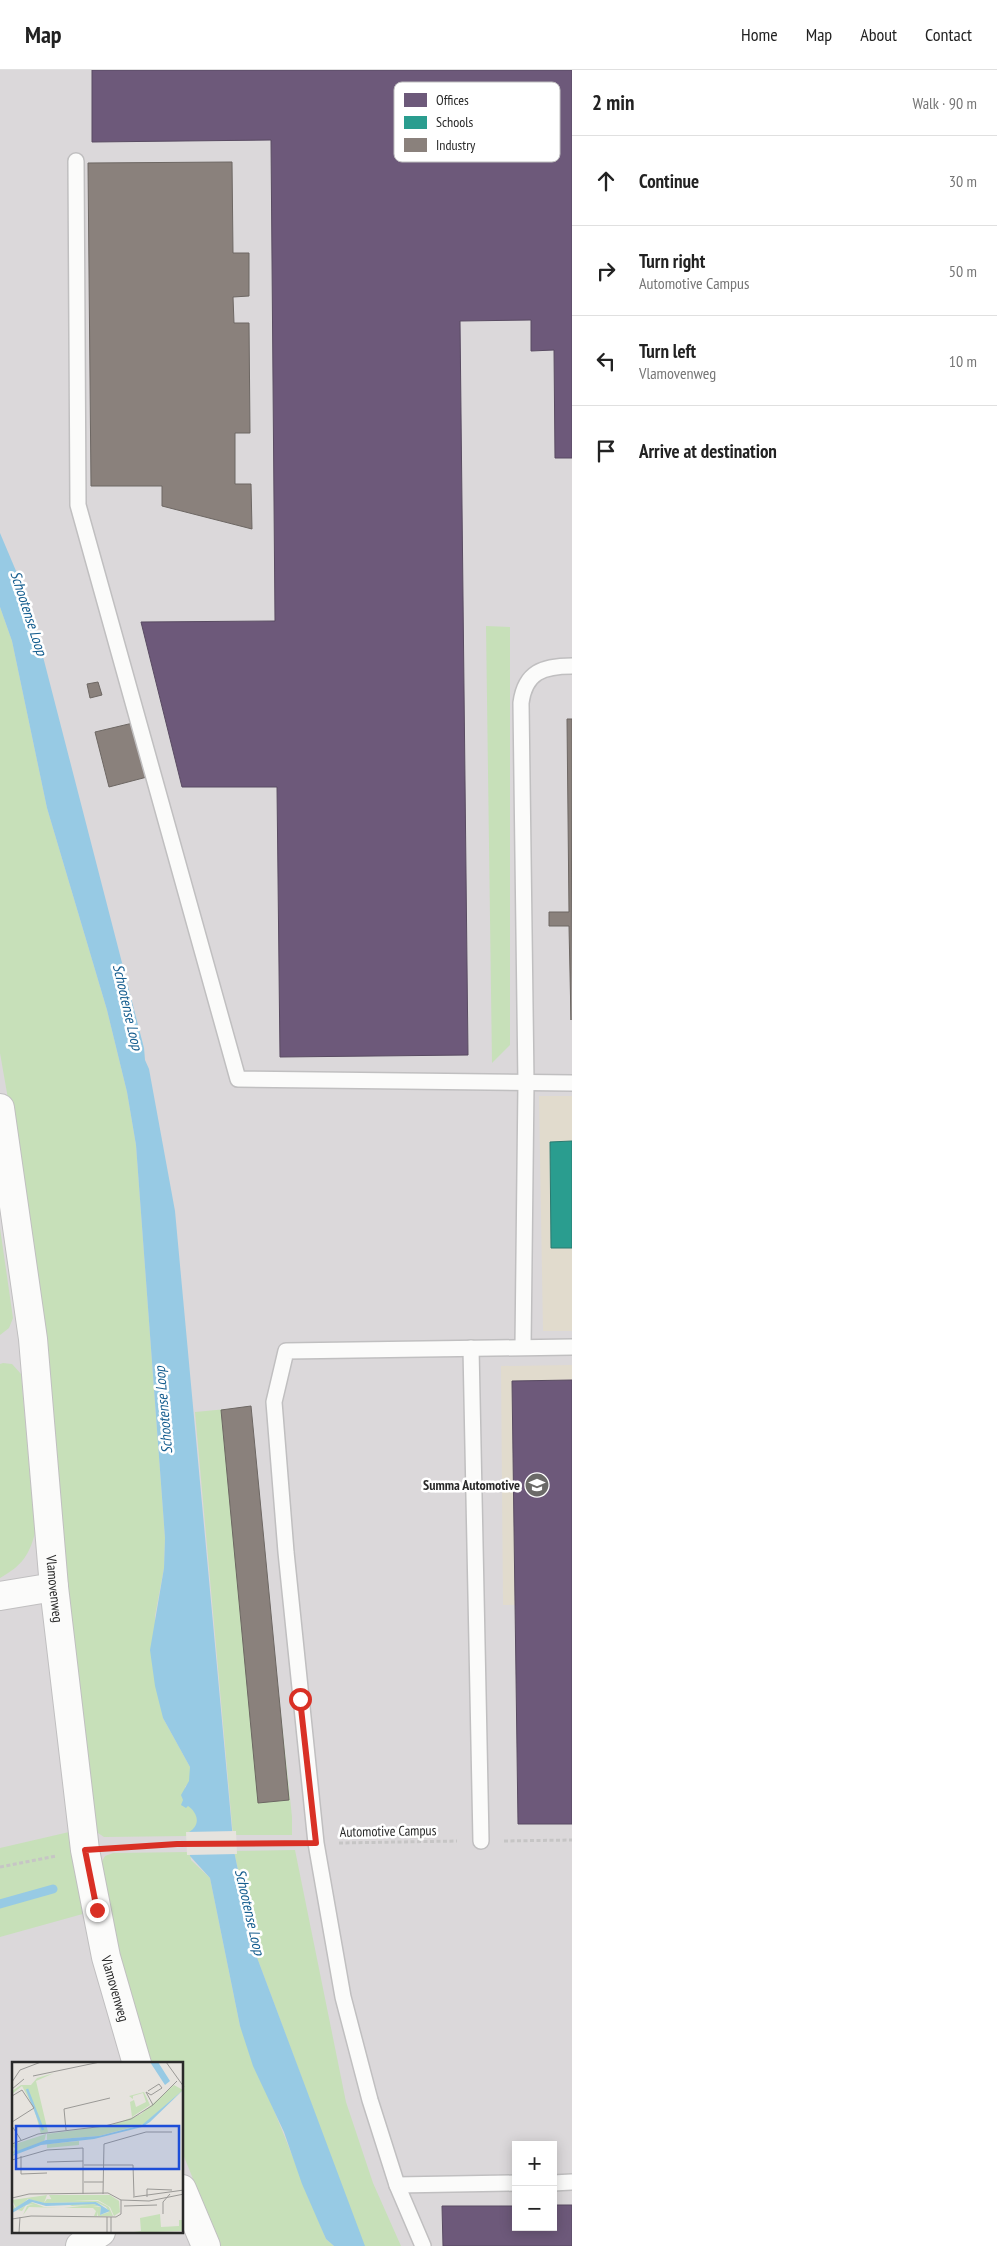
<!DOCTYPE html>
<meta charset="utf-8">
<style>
:root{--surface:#fff;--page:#f2f2f2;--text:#222;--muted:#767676;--line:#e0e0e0}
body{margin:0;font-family:"PT Sans Narrow",sans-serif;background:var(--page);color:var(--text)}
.controls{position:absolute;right:15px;bottom:15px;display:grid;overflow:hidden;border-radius:0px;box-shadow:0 2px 12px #0003}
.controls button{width:45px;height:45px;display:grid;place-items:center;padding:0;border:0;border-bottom:1px solid var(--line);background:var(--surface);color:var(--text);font:25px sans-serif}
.stop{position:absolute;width:15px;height:15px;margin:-11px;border:4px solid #d93025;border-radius:50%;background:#fff}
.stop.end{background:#d93025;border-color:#fff;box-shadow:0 1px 5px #0008}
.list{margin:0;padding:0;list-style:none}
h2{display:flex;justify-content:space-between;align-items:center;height:65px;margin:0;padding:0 20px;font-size:21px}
h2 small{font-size:16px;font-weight:400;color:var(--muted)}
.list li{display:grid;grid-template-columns:32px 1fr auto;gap:15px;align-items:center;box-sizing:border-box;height:90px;padding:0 20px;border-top:1px solid var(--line)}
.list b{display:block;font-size:19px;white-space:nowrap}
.list p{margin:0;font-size:16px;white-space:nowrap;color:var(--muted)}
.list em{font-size:16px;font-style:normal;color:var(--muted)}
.icon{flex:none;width:28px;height:28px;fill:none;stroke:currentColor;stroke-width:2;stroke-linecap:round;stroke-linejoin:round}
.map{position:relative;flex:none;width:572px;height:2176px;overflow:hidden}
header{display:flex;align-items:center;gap:30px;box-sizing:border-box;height:70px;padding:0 25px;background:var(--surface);border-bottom:1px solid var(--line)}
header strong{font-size:24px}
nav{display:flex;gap:28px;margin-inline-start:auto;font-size:18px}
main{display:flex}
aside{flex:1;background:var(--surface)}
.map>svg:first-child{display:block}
.industrial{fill:#dbd8da;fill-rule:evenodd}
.education{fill:#e1dbcd}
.green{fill:#c7e0b9}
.water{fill:#97cae4}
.pier{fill:#e6e3de}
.offices{fill:#6d597a;stroke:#594b62}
.schools{fill:#2a9d8f;stroke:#2a7a70}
.industry{fill:#8a817c;stroke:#6d6763}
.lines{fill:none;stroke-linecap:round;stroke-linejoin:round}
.stream{stroke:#97cae4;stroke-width:9}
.service-casing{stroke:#c0bfc0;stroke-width:18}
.minor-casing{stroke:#c0bfc0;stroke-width:30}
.path{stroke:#c6c5c5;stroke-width:3;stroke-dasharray:4 2.5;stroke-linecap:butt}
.service{stroke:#fbfbfa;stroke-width:15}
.minor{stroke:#fbfbfa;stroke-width:28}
.route{stroke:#d93025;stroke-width:6}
.labels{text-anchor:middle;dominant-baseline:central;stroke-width:5;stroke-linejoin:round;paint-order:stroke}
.poi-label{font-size:14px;font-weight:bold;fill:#292929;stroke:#fff;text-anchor:end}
.street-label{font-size:14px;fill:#292929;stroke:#fff}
.water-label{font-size:15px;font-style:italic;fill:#165e8f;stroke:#fff}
.inset-river{fill:none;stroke:#97cae4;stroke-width:2.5}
.inset-road{fill:none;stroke:#9a9996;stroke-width:1}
.view{fill:#1d4ed8;fill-opacity:0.15;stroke:#1d4ed8;stroke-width:2.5}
.inset-edge{fill:none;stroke:#292929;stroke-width:2.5}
.key{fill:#fff;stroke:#bfbfbf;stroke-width:1}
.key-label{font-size:14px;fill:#292929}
</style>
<header>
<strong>Map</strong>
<nav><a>Home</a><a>Map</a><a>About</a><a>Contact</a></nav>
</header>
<main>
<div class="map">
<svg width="572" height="2176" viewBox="0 0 572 2176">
<rect width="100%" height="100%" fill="#e6e3de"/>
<!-- industrial -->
<path class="industrial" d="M 0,0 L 572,0 L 572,2176 L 0,2176 ZM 14,1994 L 182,1994 L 182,2162 L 14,2162 ZM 516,2075 L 553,2075 L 553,2157 L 516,2157 Z"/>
<!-- education -->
<g class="education">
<path d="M 539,1026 L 572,1026 L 572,1261 L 543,1261 Z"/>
<path d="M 572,1295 L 572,1534 L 503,1535 L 501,1296 Z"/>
</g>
<!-- green -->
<g class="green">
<path d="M 0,537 L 12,571 L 47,738 L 107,940 L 127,1022 L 136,1075 L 165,1468 L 164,1498 L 155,1546 L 163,1648 L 190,1697 L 190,1711 L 185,1717 L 188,1735 L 196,1743 L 197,1748 L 197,1754 L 189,1766 L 104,1767 L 95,1761 L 92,1753 L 30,1155 L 0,983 Z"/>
<path d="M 486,556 L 510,557 L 510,975 L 492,993 Z"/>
<path d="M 0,1158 L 13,1248 L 9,1258 L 0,1265 Z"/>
<path d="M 3,1293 L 12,1294 L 21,1304 L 35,1463 C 29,1486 21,1496 0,1508 L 0,1294 Z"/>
<path d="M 248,1337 L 292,1747 L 292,1765 L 233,1765 L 195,1342 Z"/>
<path d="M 82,1759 L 97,1840 L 0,1867 L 0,1778 Z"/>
<path d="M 295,1780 L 346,2032 L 373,2113 L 401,2176 L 364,2176 L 255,1882 L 234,1781 Z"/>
<path d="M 190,1782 L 191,1790 L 210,1808 L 240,1956 L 326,2169 L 334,2176 L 220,2176 L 183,2084 L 182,1994 L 150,1993 L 118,1886 L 100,1795 L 105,1786 L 113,1783 Z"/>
</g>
<!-- water -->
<path class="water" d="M 0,463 L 27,527 L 40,575 L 144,978 L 145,990 L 149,999 L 175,1141 L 234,1781 L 255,1882 L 365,2176 L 334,2176 L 326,2169 L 302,2114 L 284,2062 L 253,1996 L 240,1956 L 210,1808 L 190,1786 L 189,1762 C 201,1755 198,1743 188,1736 L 186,1738 L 181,1735 L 183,1730 L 181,1725 L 189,1711 L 190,1697 L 163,1648 L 155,1616 L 150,1580 L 164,1498 L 165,1468 L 136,1075 L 127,1022 L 107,940 L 47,738 L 12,571 L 0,537 Z"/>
<!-- pier -->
<path class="pier" d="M 236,1761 L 237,1784 L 187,1785 L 186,1762 Z"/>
<!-- offices -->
<g class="offices">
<path d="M 92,0 L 572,0 L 572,388 L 555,388 L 554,280 L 531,281 L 531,250 L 460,251 L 468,985 L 280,987 L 277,717 L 182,717 L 141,552 L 275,551 L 271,70 L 92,72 Z"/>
<path d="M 572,1310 L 572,1754 L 518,1754 L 512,1311 Z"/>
<path d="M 553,2135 L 572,2135 L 572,2176 L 443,2176 L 442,2136 L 516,2136 L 516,2157 L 553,2157 Z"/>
</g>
<!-- schools -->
<path class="schools" d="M 572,1071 L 572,1178 L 551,1178 L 550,1072 Z"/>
<!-- industry -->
<g class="industry">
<path d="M 232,92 L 233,183 L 249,183 L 249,226 L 233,227 L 234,253 L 249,253 L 250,363 L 235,363 L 235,414 L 251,414 L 252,459 L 162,436 L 162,416 L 91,416 L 88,93 Z"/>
<path d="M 98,612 L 102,625 L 90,628 L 87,614 Z"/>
<path d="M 567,649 L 572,649 L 571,950 L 569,856 L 549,856 L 549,842 L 569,842 Z"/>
<path d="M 133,653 L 147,707 L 109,717 L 95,662 Z"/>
<path d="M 251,1336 L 289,1730 L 258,1733 L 221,1340 Z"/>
</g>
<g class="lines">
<!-- stream -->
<path class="stream" d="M 0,1834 L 53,1819"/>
<defs>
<g id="service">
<path d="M 76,91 L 78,435 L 238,1009 L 572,1013"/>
<path d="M 523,1277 L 526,1013 L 521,633 C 525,602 543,596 572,596"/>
<path d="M 471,1278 L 481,1771"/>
<path d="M 553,2113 L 572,2112"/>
<path d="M 397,2115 L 516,2113"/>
<path d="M 423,2176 L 397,2115 L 370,2030 L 343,1927 L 316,1773 L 286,1482 L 274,1332 L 286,1281 L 572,1277"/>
</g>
<g id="minor">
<path id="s1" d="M 0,1038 L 33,1269 L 54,1517 L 85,1780 L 106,1887 L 137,1994"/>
<path d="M 0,1526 L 54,1517"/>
<path d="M 182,2119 L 206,2176"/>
<path d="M 80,2176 L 101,2162"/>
</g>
</defs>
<!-- service casing -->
<use href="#service" class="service-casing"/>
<!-- minor casing -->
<use href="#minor" class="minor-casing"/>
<!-- path -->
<g class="path">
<path d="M 504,1771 L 572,1770"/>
<path d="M 339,1773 L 457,1771"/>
<path d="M 114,1778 L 177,1774 L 292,1773"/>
<path d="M 0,1797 L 56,1786"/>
</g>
<!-- service -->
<use href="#service" class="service"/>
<!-- minor -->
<use href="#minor" class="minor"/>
</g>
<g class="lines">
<!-- route -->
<path class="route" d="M 97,1840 L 85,1780 L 177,1774 L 316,1773 L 300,1629"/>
</g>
<!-- icons -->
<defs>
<symbol id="university-disc" viewBox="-11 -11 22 22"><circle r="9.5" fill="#6b6a68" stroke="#fff"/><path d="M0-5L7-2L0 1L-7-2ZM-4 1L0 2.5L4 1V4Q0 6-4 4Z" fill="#fff"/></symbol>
</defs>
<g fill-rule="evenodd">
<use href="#university-disc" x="523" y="1401" width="28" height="28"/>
</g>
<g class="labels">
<!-- poi labels -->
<g class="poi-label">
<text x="520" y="1415">Summa Automotive</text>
</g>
<!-- street labels -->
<g class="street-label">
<text stroke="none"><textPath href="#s1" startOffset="484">Vlamovenweg</textPath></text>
<text transform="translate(388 1761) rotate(-1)">Automotive Campus</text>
<text stroke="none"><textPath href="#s1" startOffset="889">Vlamovenweg</textPath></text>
</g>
<!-- water labels -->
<g class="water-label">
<text transform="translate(29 543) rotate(72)">Schootense Loop</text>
<text transform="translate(128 937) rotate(77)">Schootense Loop</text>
<text transform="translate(163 1340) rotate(-95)">Schootense Loop</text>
<text transform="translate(250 1842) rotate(77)">Schootense Loop</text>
</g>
</g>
<!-- overview -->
<g transform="translate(12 1992)">
<rect width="171" height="171" fill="#e6e3de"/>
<path d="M 42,11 L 24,19 L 36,70 L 29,72 L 22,46 L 10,24 L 0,32 L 0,29 L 9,23 L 19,23 L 25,16 ZM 162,23 L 171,28 L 132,62 L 87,74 L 35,78 L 35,72 L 100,63 L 129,52 ZM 132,30 L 138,43 L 120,55 L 118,40 L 122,38 L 124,45 L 134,40 L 131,31 L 121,34 L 121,37 L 117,34 ZM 34,72 L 32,80 L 0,92 L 3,87 L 0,83 ZM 67,79 L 67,83 L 35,86 L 35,82 ZM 35,133 L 32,141 L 16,137 L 4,147 L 0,148 L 0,141 L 3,146 L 4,146 L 0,138 ZM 37,133 L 98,133 L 107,139 L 108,150 L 102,154 L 98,145 L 86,138 L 40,138 ZM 35,137 L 86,139 L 97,145 L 101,154 L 86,154 L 86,150 L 85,154 L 82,154 L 84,149 L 81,146 L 52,146 L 78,143 L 60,144 L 55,142 L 82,142 L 87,144 L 81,144 L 89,145 L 88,153 L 97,150 L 94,145 L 84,140 L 32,141 ZM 19,140 L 32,145 L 51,146 L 17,145 L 11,153 L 15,144 L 22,142 L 14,143 L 10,149 L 6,148 ZM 148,152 L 149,165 L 167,164 L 167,158 L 171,158 L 171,169 L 115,171 L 129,169 L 128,156 Z" fill="#c7e0b9"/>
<path d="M 138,0 L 146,0 L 158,19 L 153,23 ZM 171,28 L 138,60 L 130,65 L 82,77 L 29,83 L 0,94 L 5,89 L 34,78 L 87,74 L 130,63 ZM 17,137 L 33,141 L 84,140 L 98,149 L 88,153 L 89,145 L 82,142 L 34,144 L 20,140 L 0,151 L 0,148 Z" fill="#97cae4"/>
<path class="inset-river" d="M 15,27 L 31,68"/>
<path class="inset-road" d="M 154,0 L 172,25M 21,14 L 88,0M 0,20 L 8,8 L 29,0M 0,27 L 12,17M 136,29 L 147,22 L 150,26 L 139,33 L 134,30 L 141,43M 0,34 L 10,28 L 22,46 L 0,60M 0,64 L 9,78M 54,68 L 52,47 L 98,36M 0,82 L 26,72 L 93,64 L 119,57 L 141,43 L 165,19M 9,94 L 9,112 L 35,111M 0,98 L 35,88 L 71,86 L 71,132M 35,100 L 71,99M 72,103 L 121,103 L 122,134M 72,120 L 91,120M 91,132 L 92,82 L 134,70 L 160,70M 121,135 L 172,128M 135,135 L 135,127 L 160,128M 0,136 L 17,132 L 96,131 L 109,138 L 137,139 L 172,132M 112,144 L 145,143M 151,152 L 151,140 L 158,132M 95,155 L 95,171M 99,155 L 99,171M 0,157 L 19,154 L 104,155 L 109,152 L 109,138M 7,171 L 8,155"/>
<path class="view" d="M 4,64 L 167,64 L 167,107 L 4,107 Z"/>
<rect width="171" height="171" class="inset-edge"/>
</g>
<!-- legend -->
<rect x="394" y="12" width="166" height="80" rx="8" class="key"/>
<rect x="404" y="23" width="23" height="14" fill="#6d597a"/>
<rect x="404" y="46" width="23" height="13" fill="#2a9d8f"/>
<rect x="404" y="68" width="23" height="14" fill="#8a817c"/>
<g class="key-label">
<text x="436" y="35">Offices</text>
<text x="436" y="57">Schools</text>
<text x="436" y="80">Industry</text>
</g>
</svg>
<div class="controls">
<button>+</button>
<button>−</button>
</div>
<div class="stop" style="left:300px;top:1629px"></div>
<div class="stop end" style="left:97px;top:1840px"></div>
</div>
<aside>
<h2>2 min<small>Walk · 90 m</small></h2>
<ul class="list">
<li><svg class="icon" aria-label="ahead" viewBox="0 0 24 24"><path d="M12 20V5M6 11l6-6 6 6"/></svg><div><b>Continue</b></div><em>30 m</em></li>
<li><svg class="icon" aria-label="right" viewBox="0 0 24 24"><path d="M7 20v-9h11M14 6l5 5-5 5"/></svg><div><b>Turn right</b><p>Automotive Campus</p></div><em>50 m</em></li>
<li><svg class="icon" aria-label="left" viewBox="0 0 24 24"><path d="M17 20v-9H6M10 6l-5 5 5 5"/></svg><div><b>Turn left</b><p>Vlamovenweg</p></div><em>10 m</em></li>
<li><svg class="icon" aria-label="arrive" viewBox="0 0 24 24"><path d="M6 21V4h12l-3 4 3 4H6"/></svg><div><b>Arrive at destination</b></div></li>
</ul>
</aside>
</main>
